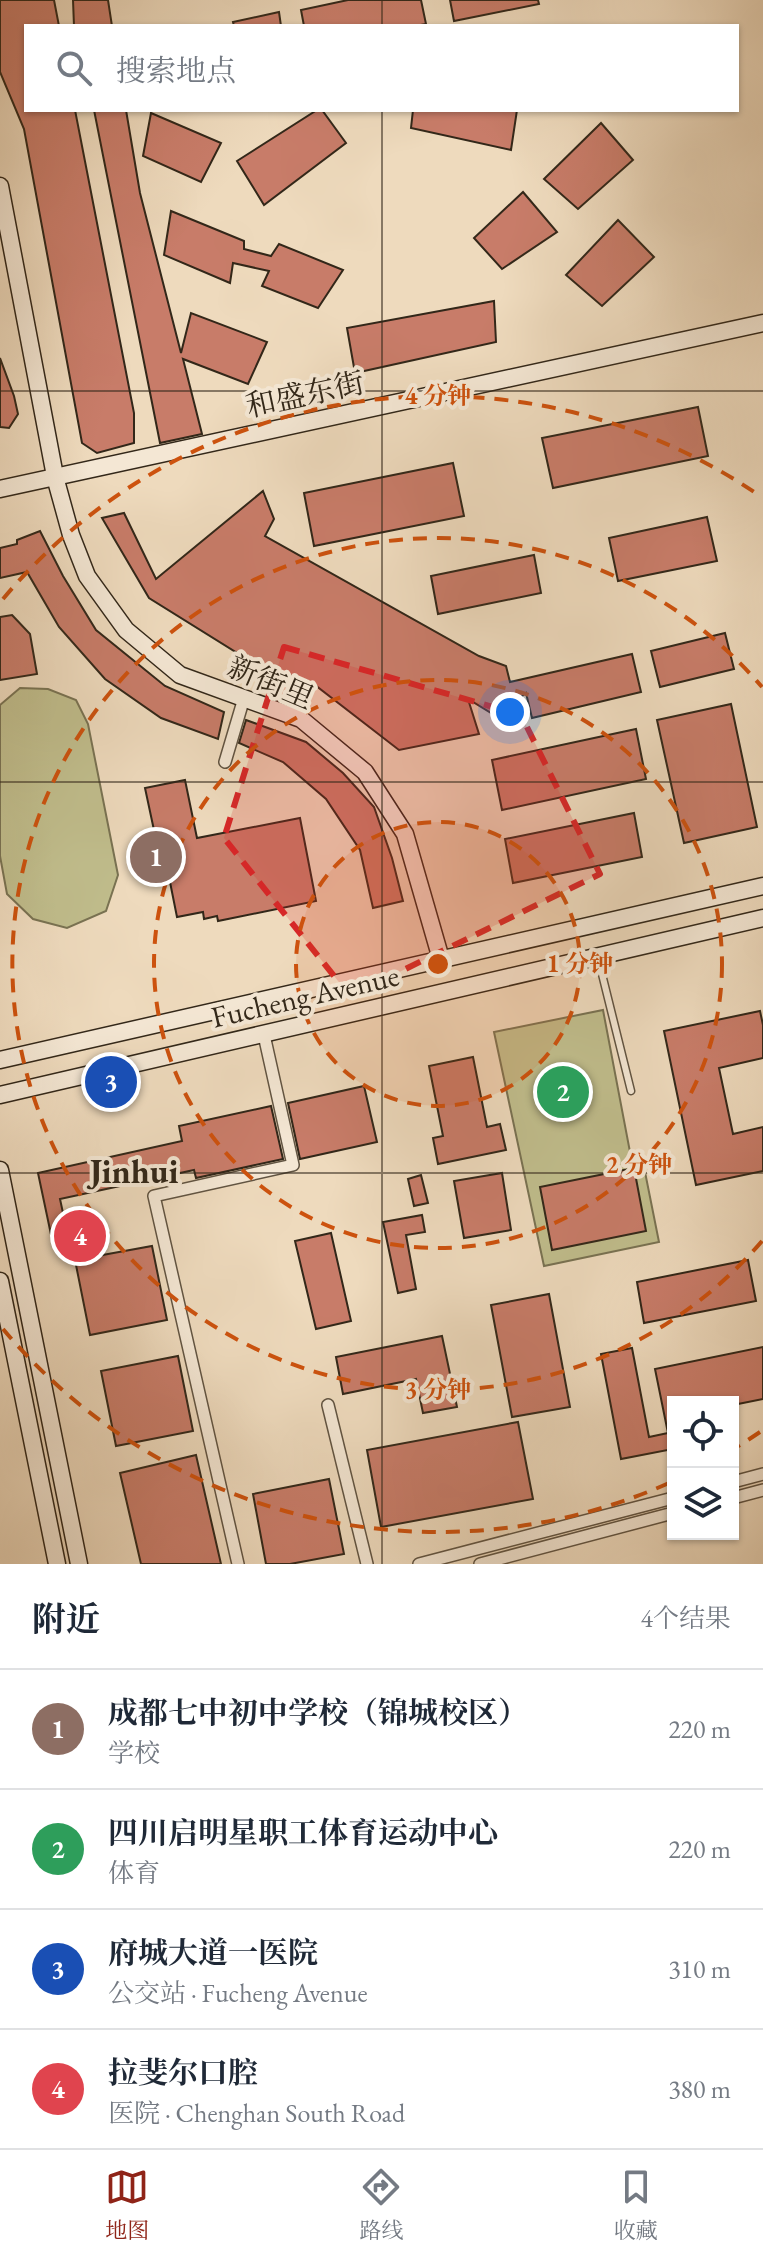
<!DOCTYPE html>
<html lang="zh">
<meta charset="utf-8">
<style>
:root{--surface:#fff;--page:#f2f2f3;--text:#1f2937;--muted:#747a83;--line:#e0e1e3;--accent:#8f2418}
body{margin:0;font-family:"EB Garamond","Noto Serif SC",serif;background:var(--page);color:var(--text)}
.controls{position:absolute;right:24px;bottom:24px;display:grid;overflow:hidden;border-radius:0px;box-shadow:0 2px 6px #0004}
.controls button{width:72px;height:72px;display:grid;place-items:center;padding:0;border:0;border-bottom:2px solid var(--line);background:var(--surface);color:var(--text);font:40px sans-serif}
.you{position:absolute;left:510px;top:712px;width:28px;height:28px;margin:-20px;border:6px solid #fff;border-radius:50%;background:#1a73e8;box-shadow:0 0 0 12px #1a73e833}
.badge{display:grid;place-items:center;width:52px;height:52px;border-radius:50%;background:var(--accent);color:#fff;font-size:26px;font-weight:700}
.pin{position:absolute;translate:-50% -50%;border:4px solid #fff;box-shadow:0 2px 8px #0006}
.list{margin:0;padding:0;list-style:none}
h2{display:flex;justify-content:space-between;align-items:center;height:104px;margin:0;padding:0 32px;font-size:34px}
h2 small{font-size:26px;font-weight:400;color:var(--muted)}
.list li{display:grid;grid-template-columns:52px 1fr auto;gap:24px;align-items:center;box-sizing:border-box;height:120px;padding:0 32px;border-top:2px solid var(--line)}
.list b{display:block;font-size:30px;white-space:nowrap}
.list p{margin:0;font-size:26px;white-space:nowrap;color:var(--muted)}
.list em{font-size:26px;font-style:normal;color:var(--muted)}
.icon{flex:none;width:44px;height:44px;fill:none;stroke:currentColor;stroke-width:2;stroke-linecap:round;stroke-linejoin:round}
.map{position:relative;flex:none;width:763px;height:1564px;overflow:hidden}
.search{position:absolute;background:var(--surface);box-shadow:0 2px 6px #0004;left:24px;right:24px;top:24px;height:88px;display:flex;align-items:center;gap:20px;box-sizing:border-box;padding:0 28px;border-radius:0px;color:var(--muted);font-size:30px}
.sheet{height:584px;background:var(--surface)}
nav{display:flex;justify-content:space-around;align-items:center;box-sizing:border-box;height:112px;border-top:2px solid var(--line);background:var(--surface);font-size:22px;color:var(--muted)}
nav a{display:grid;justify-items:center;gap:4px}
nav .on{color:var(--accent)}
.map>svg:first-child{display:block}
.green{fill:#c0bd8c;stroke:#797252;stroke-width:2}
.building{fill:#c87c69;stroke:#322719;stroke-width:2}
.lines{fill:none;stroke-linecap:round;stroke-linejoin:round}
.lane-casing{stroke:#615442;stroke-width:9}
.street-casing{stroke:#615442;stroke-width:14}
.secondary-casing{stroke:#322719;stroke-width:19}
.lane{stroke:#f4e7d4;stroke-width:6}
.street{stroke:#f4e7d4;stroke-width:11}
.secondary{stroke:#f4e7d4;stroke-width:16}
.marked{fill:#d62828;fill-opacity:0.2;stroke:#d62828;stroke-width:6;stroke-dasharray:16 10;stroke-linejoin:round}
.grid{fill:none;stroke:#322719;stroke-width:2;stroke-opacity:0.55}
.ring{fill:none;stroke:#cd520e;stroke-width:4;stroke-dasharray:14 10}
.labels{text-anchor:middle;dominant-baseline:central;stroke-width:8;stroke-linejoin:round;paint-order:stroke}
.street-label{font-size:30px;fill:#322719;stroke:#f4e7d4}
.quarter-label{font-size:34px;font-weight:bold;fill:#322719;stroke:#f4e7d4}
.centre{fill:#cd520e;stroke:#f4e7d4;stroke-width:4}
.ring-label{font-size:24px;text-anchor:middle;font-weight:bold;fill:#cd520e;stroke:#f4e7d4;stroke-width:8;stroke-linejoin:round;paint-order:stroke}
</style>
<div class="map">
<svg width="763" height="1564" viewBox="0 0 763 1564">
<rect width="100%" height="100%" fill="#eedabd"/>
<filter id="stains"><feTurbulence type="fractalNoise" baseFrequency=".0025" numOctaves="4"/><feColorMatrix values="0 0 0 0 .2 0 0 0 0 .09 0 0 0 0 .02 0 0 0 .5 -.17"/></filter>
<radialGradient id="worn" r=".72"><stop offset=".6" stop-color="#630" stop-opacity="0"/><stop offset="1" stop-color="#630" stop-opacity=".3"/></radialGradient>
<!-- green -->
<g class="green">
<path d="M 20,688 L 48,689 L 76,700 L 88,724 L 118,875 L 106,911 L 67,928 L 33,919 L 7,894 L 0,856 L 0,705 Z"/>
<path d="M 603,1010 L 630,1152 L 641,1152 L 659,1242 L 544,1266 L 494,1032 Z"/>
</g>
<!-- building -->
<g class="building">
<path d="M 0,0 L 54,0 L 59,26 L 26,26 L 26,110 L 75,110 L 134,413 L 134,443 L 97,453 L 82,443 L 24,129 L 0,72 Z"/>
<path d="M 73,0 L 108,0 L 112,26 L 74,26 Z"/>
<path d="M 348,0 L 421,0 L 426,24 L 415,26 L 304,26 L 301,10 Z"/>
<path d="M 450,0 L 538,0 L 539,4 L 454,21 Z"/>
<path d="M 279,12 L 281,26 L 234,26 L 233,22 Z"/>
<path d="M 94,110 L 126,110 L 140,193 L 181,353 L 191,313 L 267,342 L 248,384 L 183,359 L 202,434 L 160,443 Z"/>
<path d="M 317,110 L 322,110 L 346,143 L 264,205 L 237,161 Z"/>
<path d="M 413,110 L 517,110 L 511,150 L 411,128 Z"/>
<path d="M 151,113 L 221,143 L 201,182 L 143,156 Z"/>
<path d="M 601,123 L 633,160 L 578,209 L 544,179 Z"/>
<path d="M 523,192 L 557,232 L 502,269 L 474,238 Z"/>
<path d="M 171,211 L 244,241 L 244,249 L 271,256 L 279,244 L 343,270 L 318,308 L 262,286 L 269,271 L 233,263 L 230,283 L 164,255 Z"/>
<path d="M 618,220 L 654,257 L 602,306 L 566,275 Z"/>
<path d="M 494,301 L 496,342 L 355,373 L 347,328 Z"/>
<path d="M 0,358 L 14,396 L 18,414 L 9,428 L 0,427 Z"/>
<path d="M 698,407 L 708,456 L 553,488 L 542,438 Z"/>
<path d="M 453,463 L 464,516 L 314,546 L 304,493 Z"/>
<path d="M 263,491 L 274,519 L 265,536 L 479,656 L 506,666 L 510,682 L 632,654 L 641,692 L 532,718 L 526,693 L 496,716 L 468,699 L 479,734 L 399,750 L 311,682 L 255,664 L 149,598 L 102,518 L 124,513 L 156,579 Z"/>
<path d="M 707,517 L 717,561 L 618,581 L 609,538 Z"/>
<path d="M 40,531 L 63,576 L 96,630 L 165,686 L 224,712 L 218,739 L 161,718 L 105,679 L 59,627 L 27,572 L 0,578 L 0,548 L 17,544 L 17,540 Z"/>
<path d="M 534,555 L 541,593 L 438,614 L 431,576 Z"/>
<path d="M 12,615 L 30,634 L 37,674 L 0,680 L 0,617 Z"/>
<path d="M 725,633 L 734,669 L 660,687 L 651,651 Z"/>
<path d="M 731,704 L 757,827 L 684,843 L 657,720 Z"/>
<path d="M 246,720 L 306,742 L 343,773 L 374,807 L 392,858 L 403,901 L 373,908 L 360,850 L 326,799 L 283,762 L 239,743 Z"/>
<path d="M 636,729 L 646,779 L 502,810 L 492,760 Z"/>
<path d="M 185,780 L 197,838 L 300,818 L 316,901 L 218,921 L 217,916 L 204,919 L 203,912 L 177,917 L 166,862 L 161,863 L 145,788 Z"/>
<path d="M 634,813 L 642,857 L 513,883 L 505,839 Z"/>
<path d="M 760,1011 L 763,1025 L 763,1058 L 719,1068 L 733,1134 L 763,1127 L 763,1171 L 696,1185 L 664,1031 Z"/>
<path d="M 473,1057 L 487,1127 L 500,1124 L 506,1150 L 438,1164 L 433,1138 L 443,1136 L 429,1066 Z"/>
<path d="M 364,1086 L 377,1142 L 300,1159 L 288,1103 Z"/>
<path d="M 271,1106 L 283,1159 L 196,1178 L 194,1170 L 60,1199 L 69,1241 L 53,1244 L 38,1173 L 182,1141 L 179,1126 Z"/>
<path d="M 634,1168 L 646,1231 L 552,1250 L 540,1187 Z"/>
<path d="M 502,1173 L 511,1230 L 464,1238 L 454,1181 Z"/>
<path d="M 421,1175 L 428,1203 L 414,1206 L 408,1179 Z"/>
<path d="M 422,1215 L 425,1232 L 406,1235 L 416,1289 L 398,1293 L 383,1222 Z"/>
<path d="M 331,1233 L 351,1321 L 316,1329 L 295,1241 Z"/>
<path d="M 152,1246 L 167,1320 L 90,1335 L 75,1260 Z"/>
<path d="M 748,1260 L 756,1301 L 644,1323 L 637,1282 Z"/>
<path d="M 549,1294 L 570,1407 L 512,1417 L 491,1305 Z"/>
<path d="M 442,1336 L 457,1407 L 423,1413 L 416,1379 L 343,1394 L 336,1357 Z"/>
<path d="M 763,1347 L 763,1399 L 733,1405 L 733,1402 L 673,1402 L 673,1449 L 621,1459 L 601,1354 L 632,1348 L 649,1437 L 668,1433 L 655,1369 Z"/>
<path d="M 178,1356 L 193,1431 L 116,1446 L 101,1371 Z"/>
<path d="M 518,1422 L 533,1499 L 381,1527 L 367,1450 Z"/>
<path d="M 196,1455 L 221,1564 L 141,1564 L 120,1473 Z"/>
<path d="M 329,1479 L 344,1554 L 290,1564 L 266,1564 L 253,1494 Z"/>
</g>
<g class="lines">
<defs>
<path id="lane" d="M 598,958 L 631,1091"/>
<g id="street">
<path d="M 225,762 L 244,698"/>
<path d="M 328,1405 L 367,1564"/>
<path d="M 733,1482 L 763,1474"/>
<path d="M 733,1498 L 763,1490"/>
<path d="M 238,1564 L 154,1196 L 293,1165 L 264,1035"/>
<path d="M 419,1564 L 673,1498"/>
<path d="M 480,1564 L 673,1513"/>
</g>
<g id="secondary">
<path d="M 0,186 L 55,476"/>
<path d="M 55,477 L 71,535 L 87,576 L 126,630 L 180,675 L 301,719 L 365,772 L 405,834 L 441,959"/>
<path d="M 0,489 L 763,323"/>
<path d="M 0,1060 L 763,886"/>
<path d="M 0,1095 L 763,918"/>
<path d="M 0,1170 L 79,1564"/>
<path d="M 0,1281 L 57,1564"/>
</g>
</defs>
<!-- lane casing -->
<use href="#lane" class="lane-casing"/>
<!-- street casing -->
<use href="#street" class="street-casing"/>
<!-- secondary casing -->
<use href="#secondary" class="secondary-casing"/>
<!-- lane -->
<use href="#lane" class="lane"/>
<!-- street -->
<use href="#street" class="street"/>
<!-- secondary -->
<use href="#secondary" class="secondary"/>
</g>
<!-- marked area -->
<path class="marked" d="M 284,647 L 521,715 L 600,874 L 350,996 L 224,838 Z"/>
<!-- grid -->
<path class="grid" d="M 382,0 L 382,26M 382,110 L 382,1564M 0,391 L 763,391M 0,782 L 763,782M 0,1173 L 763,1173"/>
<!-- distance rings -->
<circle cx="438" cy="964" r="142" fill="#cd520e" fill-opacity=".12"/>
<g class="ring">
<circle cx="438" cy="964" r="142"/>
<circle cx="438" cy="964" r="284"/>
<path d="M762 1241A426 426 0 1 1 762 687"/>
<path d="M760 1432A568 568 0 0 1 735 1448M669 1483A568 568 0 0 1 3 1329M3 599A568 568 0 0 1 760 496"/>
</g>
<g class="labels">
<!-- street labels -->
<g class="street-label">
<text transform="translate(305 394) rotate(-12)">和盛东街</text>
<text transform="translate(271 682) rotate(23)">新街里</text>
<text transform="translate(305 996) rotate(-13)">Fucheng Avenue</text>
</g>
<!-- quarter labels -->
<g class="quarter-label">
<text x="134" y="1171">Jinhui</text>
</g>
</g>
<circle cx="438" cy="964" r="12" class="centre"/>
<g class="ring-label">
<text x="438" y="404">4 分钟</text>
<text x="580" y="972">1 分钟</text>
<text x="639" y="1173">2 分钟</text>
<text x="438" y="1398">3 分钟</text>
</g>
<rect width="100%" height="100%" filter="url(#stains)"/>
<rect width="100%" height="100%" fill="url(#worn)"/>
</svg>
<div class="controls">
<button><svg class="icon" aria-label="locate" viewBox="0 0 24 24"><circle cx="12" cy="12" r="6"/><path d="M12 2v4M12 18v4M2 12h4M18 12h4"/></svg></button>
<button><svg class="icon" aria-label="layers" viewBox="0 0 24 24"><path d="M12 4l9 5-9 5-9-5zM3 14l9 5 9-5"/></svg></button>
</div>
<div class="you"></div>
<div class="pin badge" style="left:156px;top:857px;background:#8d6e63">1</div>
<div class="pin badge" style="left:563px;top:1092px;background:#2e9e5b">2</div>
<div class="pin badge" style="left:111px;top:1082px;background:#1a4fb4">3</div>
<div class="pin badge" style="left:80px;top:1236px;background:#e0444e">4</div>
<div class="search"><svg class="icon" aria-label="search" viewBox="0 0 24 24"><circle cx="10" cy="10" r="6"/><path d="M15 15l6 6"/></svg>搜索地点</div>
</div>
<section class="sheet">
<h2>附近<small>4个结果</small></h2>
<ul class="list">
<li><span class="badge" style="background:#8d6e63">1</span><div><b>成都七中初中学校（锦城校区）</b><p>学校</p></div><em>220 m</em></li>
<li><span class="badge" style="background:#2e9e5b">2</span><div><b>四川启明星职工体育运动中心</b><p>体育</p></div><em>220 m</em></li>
<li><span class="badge" style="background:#1a4fb4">3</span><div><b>府城大道一医院</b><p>公交站 · Fucheng Avenue</p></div><em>310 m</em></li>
<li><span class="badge" style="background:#e0444e">4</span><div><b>拉斐尔口腔</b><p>医院 · Chenghan South Road</p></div><em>380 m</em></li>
</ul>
</section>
<nav>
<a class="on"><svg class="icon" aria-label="map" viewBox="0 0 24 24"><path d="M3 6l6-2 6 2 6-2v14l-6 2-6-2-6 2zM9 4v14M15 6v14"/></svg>地图</a>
<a><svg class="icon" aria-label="directions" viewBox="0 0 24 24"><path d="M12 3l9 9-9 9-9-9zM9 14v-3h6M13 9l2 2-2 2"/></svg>路线</a>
<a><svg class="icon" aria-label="saved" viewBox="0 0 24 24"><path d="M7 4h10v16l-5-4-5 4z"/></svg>收藏</a>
</nav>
